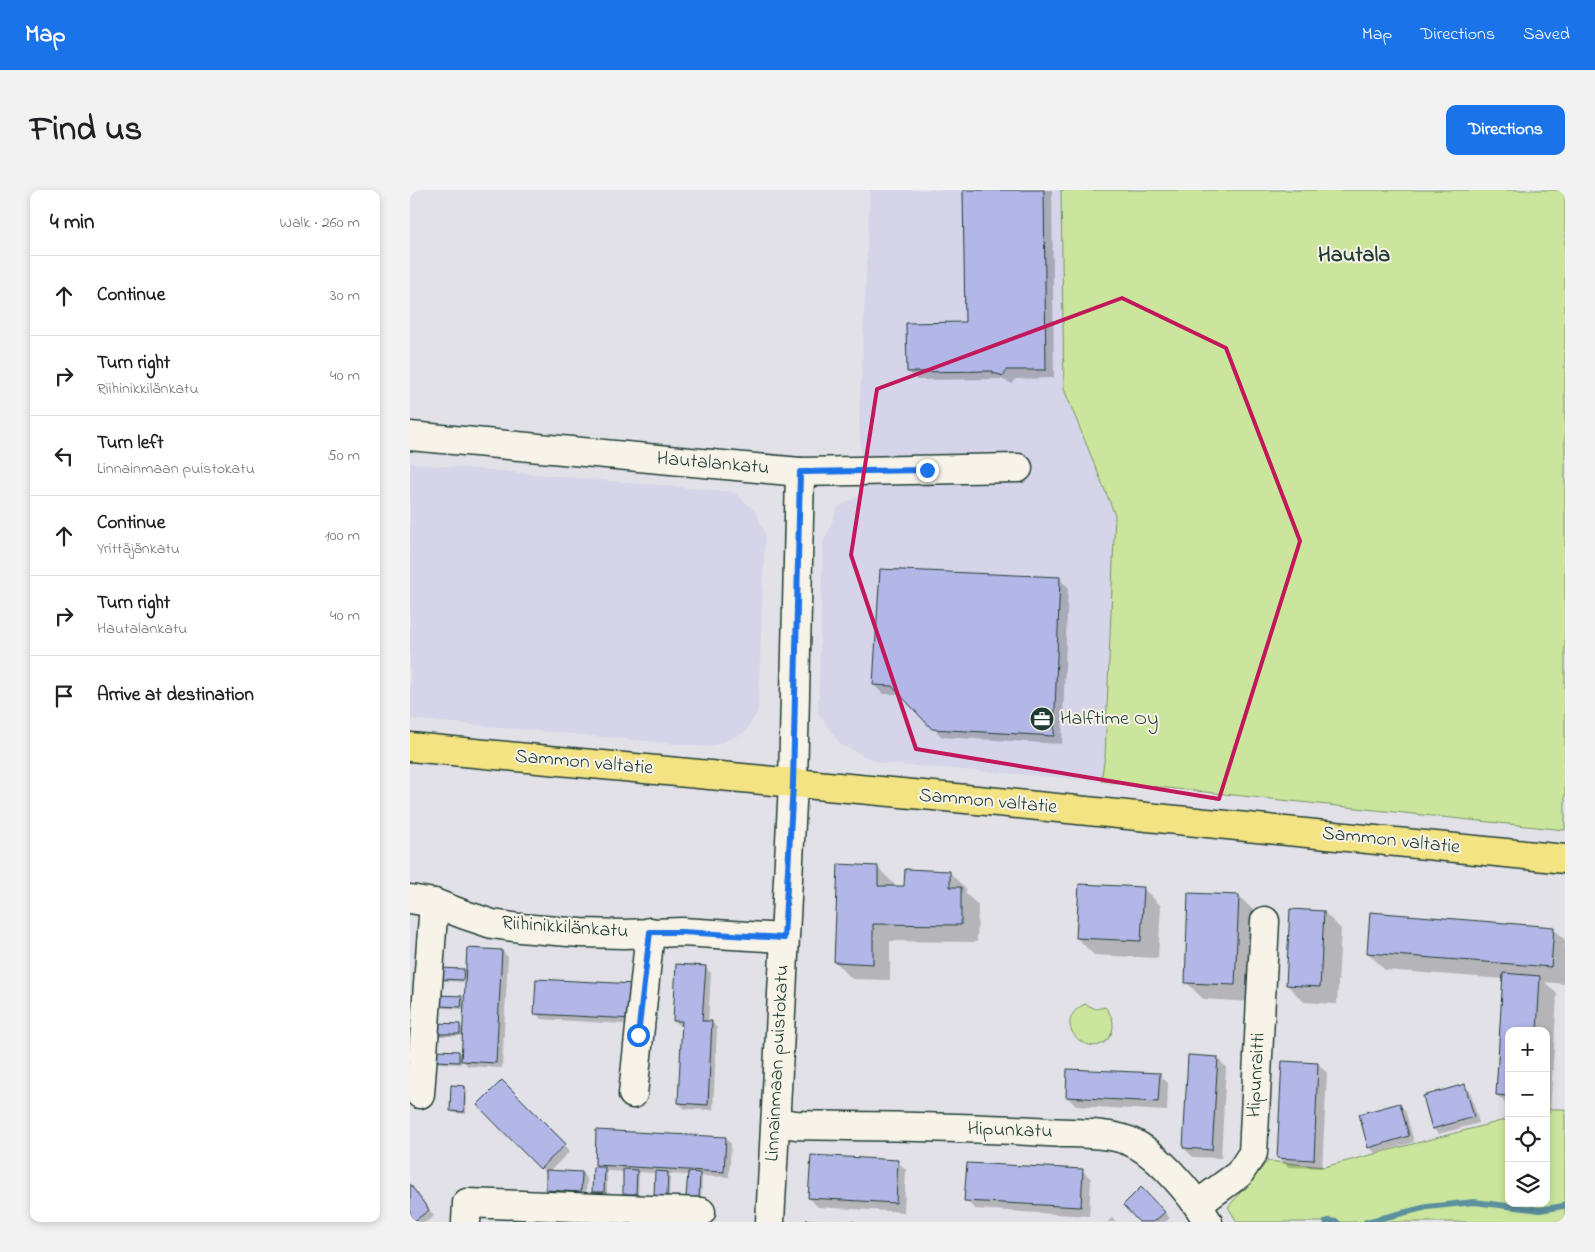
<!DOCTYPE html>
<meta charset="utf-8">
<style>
:root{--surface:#fff;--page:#f2f2f2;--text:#202124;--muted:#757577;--line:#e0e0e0;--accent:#1a73e8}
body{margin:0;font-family:"Indie Flower",sans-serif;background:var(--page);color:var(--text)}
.controls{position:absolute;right:15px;bottom:15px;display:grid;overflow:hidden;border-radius:10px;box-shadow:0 2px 8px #0003}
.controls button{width:45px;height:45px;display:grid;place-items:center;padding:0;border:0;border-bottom:1px solid var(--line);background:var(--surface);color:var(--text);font:25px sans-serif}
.stop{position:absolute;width:15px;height:15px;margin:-11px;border:4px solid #1a73e8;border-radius:50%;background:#fff}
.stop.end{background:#1a73e8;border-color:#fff;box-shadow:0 1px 5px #0008}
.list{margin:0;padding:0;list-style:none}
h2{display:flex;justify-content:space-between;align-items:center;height:65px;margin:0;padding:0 20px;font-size:21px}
h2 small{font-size:16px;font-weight:400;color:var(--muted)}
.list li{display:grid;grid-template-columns:32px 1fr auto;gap:15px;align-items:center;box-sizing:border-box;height:80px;padding:0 20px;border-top:1px solid var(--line)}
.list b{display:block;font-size:19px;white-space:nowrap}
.list p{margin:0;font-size:16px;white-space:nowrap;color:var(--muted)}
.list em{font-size:16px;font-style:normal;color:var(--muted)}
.icon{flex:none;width:28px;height:28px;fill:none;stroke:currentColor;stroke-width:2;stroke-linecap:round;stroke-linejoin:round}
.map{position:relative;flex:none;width:1155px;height:1032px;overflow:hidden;border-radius:10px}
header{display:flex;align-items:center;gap:30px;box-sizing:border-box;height:70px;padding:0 25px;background:var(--accent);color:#fff}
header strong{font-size:24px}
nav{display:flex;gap:28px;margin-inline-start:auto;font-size:18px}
.intro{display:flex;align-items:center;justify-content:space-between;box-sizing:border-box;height:120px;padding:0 30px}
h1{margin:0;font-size:35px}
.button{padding:12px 22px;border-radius:10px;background:var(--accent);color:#fff;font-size:18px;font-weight:700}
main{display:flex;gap:30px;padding:0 30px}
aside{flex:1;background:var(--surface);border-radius:10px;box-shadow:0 2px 8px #0003}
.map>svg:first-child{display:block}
.built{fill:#d5d4e8}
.green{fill:#cbe69c;stroke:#759268}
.shadow{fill:#0003}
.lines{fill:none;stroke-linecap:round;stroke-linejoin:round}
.stream{stroke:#5c909f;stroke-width:6}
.building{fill:#b3b7e8;stroke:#1f3d34}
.minor-casing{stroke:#1f3d34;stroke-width:31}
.major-casing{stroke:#1f3d34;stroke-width:31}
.minor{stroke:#f7f3e8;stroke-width:28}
.major{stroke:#f4e382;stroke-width:28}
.route{stroke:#1a73e8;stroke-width:6}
.marked{fill:none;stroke:#c2185b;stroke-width:4;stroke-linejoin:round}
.labels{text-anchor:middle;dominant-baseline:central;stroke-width:4;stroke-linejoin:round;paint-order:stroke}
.street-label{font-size:20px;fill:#1f3d34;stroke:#f7f3e8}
.poi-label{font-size:20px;fill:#1f3d34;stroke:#f7f3e8;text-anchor:start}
.quarter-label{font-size:22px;font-weight:bold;fill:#1f3d34;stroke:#f7f3e8}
</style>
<header>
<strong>Map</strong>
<nav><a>Map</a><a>Directions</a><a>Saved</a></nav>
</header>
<div class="intro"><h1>Find us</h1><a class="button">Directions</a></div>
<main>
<aside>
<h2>4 min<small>Walk · 260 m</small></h2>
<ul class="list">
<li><svg class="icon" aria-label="ahead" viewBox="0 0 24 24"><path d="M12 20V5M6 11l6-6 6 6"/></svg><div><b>Continue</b></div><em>30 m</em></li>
<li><svg class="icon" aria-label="right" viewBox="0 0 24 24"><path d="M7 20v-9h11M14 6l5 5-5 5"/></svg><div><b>Turn right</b><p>Riihinikkilänkatu</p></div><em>40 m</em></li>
<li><svg class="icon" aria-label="left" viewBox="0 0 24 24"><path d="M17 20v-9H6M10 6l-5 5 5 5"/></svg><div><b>Turn left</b><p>Linnainmaan puistokatu</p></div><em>50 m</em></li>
<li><svg class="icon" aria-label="ahead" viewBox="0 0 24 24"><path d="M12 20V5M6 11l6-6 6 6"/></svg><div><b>Continue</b><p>Yrittäjänkatu</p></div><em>100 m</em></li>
<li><svg class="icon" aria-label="right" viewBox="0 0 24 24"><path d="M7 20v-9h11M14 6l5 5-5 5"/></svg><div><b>Turn right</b><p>Hautalankatu</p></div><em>40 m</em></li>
<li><svg class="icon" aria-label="arrive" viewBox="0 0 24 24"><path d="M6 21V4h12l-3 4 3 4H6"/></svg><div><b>Arrive at destination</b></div></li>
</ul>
</aside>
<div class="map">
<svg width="1155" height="1032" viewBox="0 0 1155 1032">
<rect width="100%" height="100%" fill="#e3e1e8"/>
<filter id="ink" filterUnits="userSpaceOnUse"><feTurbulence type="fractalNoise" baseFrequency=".02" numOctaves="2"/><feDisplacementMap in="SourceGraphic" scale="10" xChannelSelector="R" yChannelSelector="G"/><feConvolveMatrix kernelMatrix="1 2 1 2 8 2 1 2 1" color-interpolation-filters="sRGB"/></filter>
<g filter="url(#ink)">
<!-- built -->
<g class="built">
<path d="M 460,0 L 651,0 L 654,199 L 705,325 L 695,566 L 691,591 L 469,573 L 431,555 L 408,523 L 413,353 L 428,317 L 453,303 L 449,230 Z"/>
<path d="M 0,273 L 324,302 L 346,322 L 355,344 L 348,521 L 334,543 L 300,557 L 0,529 Z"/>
</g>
<!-- green -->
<g class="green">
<path d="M 651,0 L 1155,0 L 1155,640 L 691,591 L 695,566 L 705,325 L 654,199 Z"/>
<path d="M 675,814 L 686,819 L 695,817 C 701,824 705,832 702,842 C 688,878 634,834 675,814 Z"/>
<path d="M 1136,919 L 1155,919 L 1155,1032 L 827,1032 L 818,1017 L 858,971 L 914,977 L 1099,929 L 1099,1013 L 1136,1013 Z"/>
</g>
<!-- shadow -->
<g class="shadow">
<path d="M 554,0 L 642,0 L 644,188 L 605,189 L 603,194 L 591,189 L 507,190 L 498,181 L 556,133 Z"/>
<path d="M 649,389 L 658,397 L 652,554 L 532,547 L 491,504 L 473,504 L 464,495 Z"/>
<path d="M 467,677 L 484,694 L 484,697 L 496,697 L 539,682 L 556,699 L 556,704 L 568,715 L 567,752 L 480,751 L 480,790 L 442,789 L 425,771 Z"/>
<path d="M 734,699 L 751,716 L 748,768 L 684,765 L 667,748 Z"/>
<path d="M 829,706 L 846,723 L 842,812 L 793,809 L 776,792 Z"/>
<path d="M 914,722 L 931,739 L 927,814 L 894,812 L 877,795 Z"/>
<path d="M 1143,738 L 1155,750 L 1155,794 L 1135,792 L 1147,804 L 1140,924 L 1136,924 L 1136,841 L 1099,841 L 1099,916 L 1087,905 L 1094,789 L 975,780 L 958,763 Z"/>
<path d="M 92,761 L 98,767 L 92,878 L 58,876 L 51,869 L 51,874 L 29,873 L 26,871 L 48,862 L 52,866 L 53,846 L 29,846 L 27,843 L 49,835 L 54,839 L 55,819 L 31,818 L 29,815 L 51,808 L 55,812 L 56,792 L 33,791 L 31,788 L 53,781 L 57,784 Z"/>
<path d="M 295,777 L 301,783 L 298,832 L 302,832 L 307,838 L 303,920 L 275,919 L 269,913 L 273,836 L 270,836 L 264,831 Z"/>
<path d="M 225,796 L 229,835 L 131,829 L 126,823 Z"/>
<path d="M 807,868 L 816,877 L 811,968 L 783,967 L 774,958 Z"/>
<path d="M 908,874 L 917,883 L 912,978 L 878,977 L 869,968 Z"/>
<path d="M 749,885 L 758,893 L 757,921 L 666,916 L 657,907 Z"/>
<path d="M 92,892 L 160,961 L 139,982 L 171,983 L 177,989 L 176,1007 L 143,1006 L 137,1000 L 137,984 L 69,915 Z"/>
<path d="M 1054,896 L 1060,901 L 1069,933 L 1029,944 L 1023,939 Z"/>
<path d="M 55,897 L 57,900 L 56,924 L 44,923 L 41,921 Z"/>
<path d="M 989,914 L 995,920 L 1004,952 L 965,963 L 959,957 Z"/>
<path d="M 315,948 L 321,954 L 319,987 L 292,986 L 291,1010 L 280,1009 L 278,1007 L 279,985 L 258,984 L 260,986 L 259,1008 L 248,1008 L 245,1005 L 246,983 L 229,982 L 228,1006 L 217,1006 L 214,1003 L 215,982 L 197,981 L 197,1004 L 186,1004 L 184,1002 L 190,979 L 186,975 Z"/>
<path d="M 487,971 L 496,980 L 494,1022 L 408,1017 L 399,1008 Z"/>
<path d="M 672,980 L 681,989 L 679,1026 L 565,1019 L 556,1010 Z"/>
<path d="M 0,994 L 24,1026 L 16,1032 L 0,1032 Z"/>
<path d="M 731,999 L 760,1028 L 755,1032 L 731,1032 Z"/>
<path d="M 702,1028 L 706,1032 L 697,1032 Z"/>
</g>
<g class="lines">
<!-- stream -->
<g class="stream">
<path d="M 916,1032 L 918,1031 L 927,1032"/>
<path d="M 956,1032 L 1017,1017 L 1064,1012 L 1130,1020 L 1153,1016 L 1155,1014"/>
</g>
</g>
<!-- building -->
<g class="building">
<path d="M 553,0 L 634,0 L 636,180 L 596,180 L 594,186 L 583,183 L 583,181 L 497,182 L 496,133 L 555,132 Z"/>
<path d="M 470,379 L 650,387 L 644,546 L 522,539 L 482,496 L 463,495 Z"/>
<path d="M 428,674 L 468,676 L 468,696 L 494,696 L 495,679 L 540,681 L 540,697 L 551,697 L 551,735 L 463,734 L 463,774 L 424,772 Z"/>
<path d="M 669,694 L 734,697 L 731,751 L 666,748 Z"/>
<path d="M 778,703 L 829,705 L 825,795 L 775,793 Z"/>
<path d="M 880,719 L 914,721 L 910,797 L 876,795 Z"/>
<path d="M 960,722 L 1144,737 L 1141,777 L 957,763 Z"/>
<path d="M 57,758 L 92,760 L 86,873 L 51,871 Z"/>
<path d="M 266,774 L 296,776 L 292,831 L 302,831 L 298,915 L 268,913 L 272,831 L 263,831 Z"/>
<path d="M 30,778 L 54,779 L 53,790 L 29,789 Z"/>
<path d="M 1093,783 L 1130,786 L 1127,841 L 1099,841 L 1099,906 L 1086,905 Z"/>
<path d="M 126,789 L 226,794 L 224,829 L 124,824 Z"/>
<path d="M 28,805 L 52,806 L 51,817 L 27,816 Z"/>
<path d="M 26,833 L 50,834 L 50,844 L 26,844 Z"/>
<path d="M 25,860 L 49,861 L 49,872 L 25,871 Z"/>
<path d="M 778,865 L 808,867 L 802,960 L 773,958 Z"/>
<path d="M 872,871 L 908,873 L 904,970 L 867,968 Z"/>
<path d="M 657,879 L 750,883 L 748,912 L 656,907 Z"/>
<path d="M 92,890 L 156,954 L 130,979 L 67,915 Z"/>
<path d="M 1055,894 L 1064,927 L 1022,939 L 1013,906 Z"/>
<path d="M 41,895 L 55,896 L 54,922 L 40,921 Z"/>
<path d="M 990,913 L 999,946 L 958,958 L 949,924 Z"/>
<path d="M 186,940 L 316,947 L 314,982 L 185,975 Z"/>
<path d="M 401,965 L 488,970 L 486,1013 L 398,1008 Z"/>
<path d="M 557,973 L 673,979 L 671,1017 L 554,1011 Z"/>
<path d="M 183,977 L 195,977 L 194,1002 L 182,1002 Z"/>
<path d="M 213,979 L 227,980 L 226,1004 L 213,1004 Z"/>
<path d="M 136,980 L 172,982 L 171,1002 L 136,1000 Z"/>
<path d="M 245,981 L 258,982 L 257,1006 L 244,1006 Z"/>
<path d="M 278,982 L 290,983 L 289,1008 L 276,1007 Z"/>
<path d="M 0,994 L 19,1020 L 3,1032 L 0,1032 Z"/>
<path d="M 731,997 L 755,1022 L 744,1032 L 729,1032 L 713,1015 Z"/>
<path d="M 103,1028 L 133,1029 L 132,1032 L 103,1032 Z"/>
<path d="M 396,1030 L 445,1032 L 396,1032 Z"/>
</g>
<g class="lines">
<defs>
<g id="minor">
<path d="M 0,246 L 390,282 L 608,278"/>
<path d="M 0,709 L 24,713 L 55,725 L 82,734 L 110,738 L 171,743 L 214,744 L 272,742 L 374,748"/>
<path d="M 10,904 L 24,713"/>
<path d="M 223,904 L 240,742"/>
<path d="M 366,932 L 386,935 C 469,937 553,936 637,942 C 660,944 690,942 713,949 C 743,957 783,1005 798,1032"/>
<path d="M 788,1014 L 829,984 L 843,963 L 855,731"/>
<path d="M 56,1032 L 57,1013 L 291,1022"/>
<path d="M 360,1032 L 383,594 L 390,282"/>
</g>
<path id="major" d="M 0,557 L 588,612 L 1155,669"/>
</defs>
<!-- minor casing -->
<use href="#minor" class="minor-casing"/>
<!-- major casing -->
<use href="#major" class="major-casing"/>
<!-- minor -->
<use href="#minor" class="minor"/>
<!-- major -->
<use href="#major" class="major"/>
</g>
</g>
<g class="lines" filter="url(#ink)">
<!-- route -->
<path class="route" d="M 228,845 L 240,742 L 272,742 L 374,748 L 383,594 L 390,282 L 517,280"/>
</g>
<!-- marked area -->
<path class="marked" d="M 712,108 L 816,158 L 890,351 L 809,609 L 506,559 L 441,365 L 467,199 Z"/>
<!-- icons -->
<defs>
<symbol id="office-disc" viewBox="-11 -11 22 22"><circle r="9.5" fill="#1f3d34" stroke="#f7f3e8"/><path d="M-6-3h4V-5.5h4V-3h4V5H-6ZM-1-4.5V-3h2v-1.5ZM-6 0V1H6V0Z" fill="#fff"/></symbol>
</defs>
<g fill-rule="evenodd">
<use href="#office-disc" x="618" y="515" width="28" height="28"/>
</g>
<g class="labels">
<!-- street labels -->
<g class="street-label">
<text transform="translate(303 274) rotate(5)">Hautalankatu</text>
<text transform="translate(174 573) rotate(5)">Sammon valtatie</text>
<text transform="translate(578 612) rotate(5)">Sammon valtatie</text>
<text transform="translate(981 651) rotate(6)">Sammon valtatie</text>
<text transform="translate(155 738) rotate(4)">Riihinikkilänkatu</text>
<text transform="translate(368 873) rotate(-87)">Linnainmaan puistokatu</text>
<text transform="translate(847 885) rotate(-87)">Hipunraitti</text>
<text transform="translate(600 941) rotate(2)">Hipunkatu</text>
</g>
<!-- poi labels -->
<g class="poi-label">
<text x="650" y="529">Halftime Oy</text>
</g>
<!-- quarter labels -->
<g class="quarter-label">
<text x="944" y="66">Hautala</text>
</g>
</g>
</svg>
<div class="controls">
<button>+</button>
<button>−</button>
<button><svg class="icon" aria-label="locate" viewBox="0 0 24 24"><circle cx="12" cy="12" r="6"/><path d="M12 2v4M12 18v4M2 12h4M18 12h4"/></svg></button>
<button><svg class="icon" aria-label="layers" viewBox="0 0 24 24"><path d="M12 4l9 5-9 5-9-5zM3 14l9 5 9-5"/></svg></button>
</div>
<div class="stop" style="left:228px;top:845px"></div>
<div class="stop end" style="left:517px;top:280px"></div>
</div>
</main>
